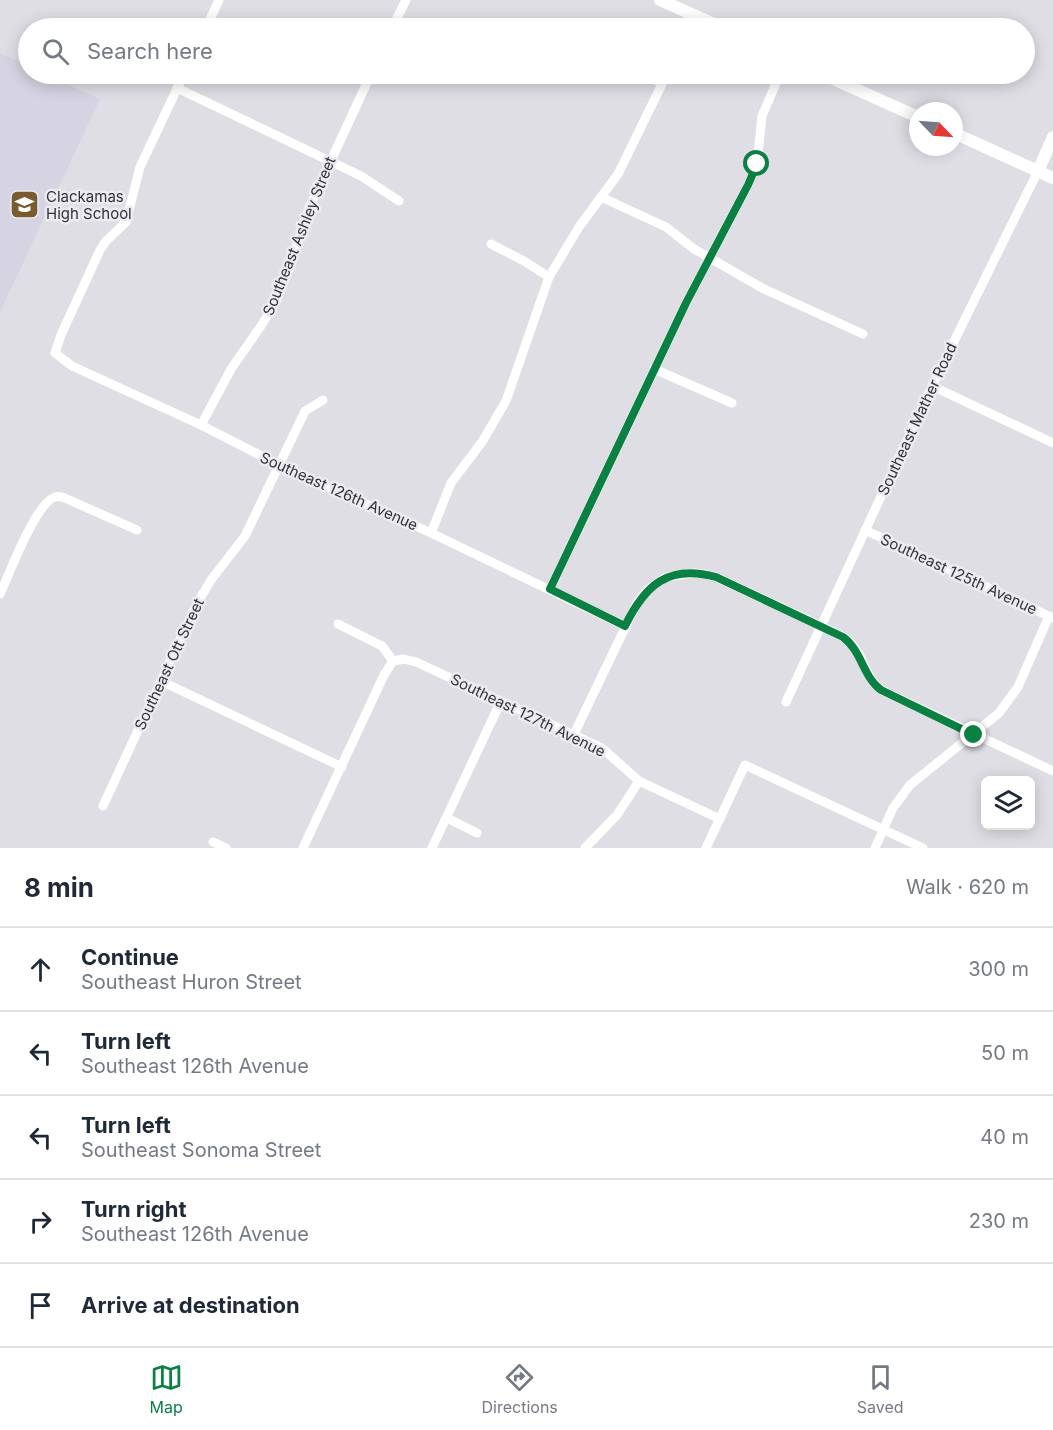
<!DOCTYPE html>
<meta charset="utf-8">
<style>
:root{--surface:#fff;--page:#f6f6f7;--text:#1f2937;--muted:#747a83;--line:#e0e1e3;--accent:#0b8043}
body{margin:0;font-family:Inter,sans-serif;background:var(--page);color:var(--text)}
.controls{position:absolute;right:18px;bottom:18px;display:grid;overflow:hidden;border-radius:9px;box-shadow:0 3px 15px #0003}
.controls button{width:54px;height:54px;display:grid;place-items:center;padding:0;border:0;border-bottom:2px solid var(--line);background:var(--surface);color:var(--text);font:30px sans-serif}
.compass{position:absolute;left:909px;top:102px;width:54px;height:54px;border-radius:50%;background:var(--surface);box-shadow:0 3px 15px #0003;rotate:115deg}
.stop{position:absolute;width:18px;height:18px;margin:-14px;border:4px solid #0b8043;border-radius:50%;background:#fff}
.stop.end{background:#0b8043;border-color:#fff;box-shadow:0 2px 6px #0008}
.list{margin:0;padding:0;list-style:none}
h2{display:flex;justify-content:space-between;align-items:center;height:78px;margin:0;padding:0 24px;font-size:26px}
h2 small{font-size:20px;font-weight:400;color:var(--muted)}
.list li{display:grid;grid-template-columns:39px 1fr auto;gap:18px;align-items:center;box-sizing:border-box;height:84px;padding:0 24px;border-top:2px solid var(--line)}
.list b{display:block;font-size:22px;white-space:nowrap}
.list p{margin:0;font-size:20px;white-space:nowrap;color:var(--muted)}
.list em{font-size:20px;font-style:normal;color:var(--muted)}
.icon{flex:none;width:33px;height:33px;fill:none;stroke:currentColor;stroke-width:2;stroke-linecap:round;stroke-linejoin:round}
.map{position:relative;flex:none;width:1053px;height:848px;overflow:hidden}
.search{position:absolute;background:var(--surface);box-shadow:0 3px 15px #0003;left:18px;right:18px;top:18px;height:66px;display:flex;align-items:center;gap:15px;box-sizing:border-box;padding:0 21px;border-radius:33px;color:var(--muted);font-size:22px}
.sheet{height:498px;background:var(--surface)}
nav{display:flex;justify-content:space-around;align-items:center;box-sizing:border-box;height:84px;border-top:2px solid var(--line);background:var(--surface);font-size:16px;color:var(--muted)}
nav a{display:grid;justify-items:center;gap:3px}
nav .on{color:var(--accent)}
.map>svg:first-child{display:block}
.built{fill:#d6d3e2}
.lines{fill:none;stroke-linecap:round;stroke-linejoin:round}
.street{stroke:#fff;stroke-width:9}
.secondary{stroke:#fff;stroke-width:12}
.route{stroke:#0b8043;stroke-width:8}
.labels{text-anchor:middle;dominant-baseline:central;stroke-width:5;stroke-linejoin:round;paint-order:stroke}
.poi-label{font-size:15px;fill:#333235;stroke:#ecebf2;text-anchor:start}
.street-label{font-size:15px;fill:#333235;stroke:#ecebf2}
</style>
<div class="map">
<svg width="1053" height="848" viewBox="0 0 1053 848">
<rect width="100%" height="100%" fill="#dfdee5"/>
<!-- built -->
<path class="built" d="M 0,53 L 28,66 L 28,74 L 45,74 L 100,99 L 0,312 Z"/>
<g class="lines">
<!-- street -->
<g class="street">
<path d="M 206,28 L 219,0"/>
<path d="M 392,28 L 406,0"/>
<path d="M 687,28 L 693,15"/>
<path d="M 184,74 L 140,167 L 126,222 L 106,241 L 100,250 L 61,335 L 55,353 L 72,366 L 201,425 L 279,465 L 431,533 L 625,626"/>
<path d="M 641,74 L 662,83"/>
<path d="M 177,88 L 361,176 L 399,201"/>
<path d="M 601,197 L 666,227 L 694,249 L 764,289 L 863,334"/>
<path d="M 491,244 L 524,261 L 549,277"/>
<path d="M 654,369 L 732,403"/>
<path d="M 932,386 L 1053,443"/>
<path d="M 201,425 L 231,369 L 261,326 L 277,300 L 289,269 L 309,208 L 371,74"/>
<path d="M 865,530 L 1053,618"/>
<path d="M 431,533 L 451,483 L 482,442 L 506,401 L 549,277 L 579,227 L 618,174 L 667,74"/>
<path d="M 550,589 L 686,303 L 748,185 L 757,164 L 762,116 L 780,74"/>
<path d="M 0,594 C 9,574 35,506 53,498 C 58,495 63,497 67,499 L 137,530"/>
<path d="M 338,624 L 382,646 L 393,661"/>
<path d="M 393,661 L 404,659 L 416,662 L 602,748 L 639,781 L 720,819"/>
<path d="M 161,681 L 342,767"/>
<path d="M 786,702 L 932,386 L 1038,171"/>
<path d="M 574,734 L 637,603 L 648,589 L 666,577 L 694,573 L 705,574 L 716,577 L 834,632 C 839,635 846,638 850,642 C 865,656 865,678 881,690 L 1053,771"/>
<path d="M 103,806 L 195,607 L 211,580 L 245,536 L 305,411 L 323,400"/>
<path d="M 447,818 L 477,833"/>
<path d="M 213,842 L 226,848"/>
<path d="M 303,848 L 384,675 L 393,661"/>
<path d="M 432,848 L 501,701"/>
<path d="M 585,848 L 617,815 L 639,781"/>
<path d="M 706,848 L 745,765 L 923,848"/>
<path d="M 875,848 L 893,808 L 910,785 L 999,713 L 1018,687 L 1049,616"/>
</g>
<!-- secondary -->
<g class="secondary">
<path d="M 660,0 L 723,28"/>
<path d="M 822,74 L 918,117"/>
<path d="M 954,133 L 1053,178"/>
<path d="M 1038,171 L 1053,137"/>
</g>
</g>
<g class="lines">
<!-- route -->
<path class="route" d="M 757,164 L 748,185 L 686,303 L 550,589 L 625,626 C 645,585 668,564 716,577 L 843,637 C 862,651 863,677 881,690 L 974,735"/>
</g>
<!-- icons -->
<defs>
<symbol id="school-square" viewBox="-11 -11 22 22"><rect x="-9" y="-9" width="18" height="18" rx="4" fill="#785b2f" stroke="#ecebf2"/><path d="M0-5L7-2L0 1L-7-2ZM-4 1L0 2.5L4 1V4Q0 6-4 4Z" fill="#fff"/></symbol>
</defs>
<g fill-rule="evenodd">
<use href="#school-square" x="8" y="188" width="33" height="33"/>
</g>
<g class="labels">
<!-- poi labels -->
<g class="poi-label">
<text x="46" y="196">Clackamas<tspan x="46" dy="17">High School</tspan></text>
</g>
<!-- street labels -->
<g class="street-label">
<text transform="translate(299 236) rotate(-68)">Southeast Ashley Street</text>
<text transform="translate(917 419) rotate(-65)">Southeast Mather Road</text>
<text transform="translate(339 491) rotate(24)">Southeast 126th Avenue</text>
<text transform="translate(959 574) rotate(25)">Southeast 125th Avenue</text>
<text transform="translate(169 664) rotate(-65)">Southeast Ott Street</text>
<text transform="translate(528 715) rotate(26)">Southeast 127th Avenue</text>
</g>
</g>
</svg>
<div class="controls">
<button><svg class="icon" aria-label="layers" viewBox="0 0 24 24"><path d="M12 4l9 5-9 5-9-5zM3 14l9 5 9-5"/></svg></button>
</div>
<svg class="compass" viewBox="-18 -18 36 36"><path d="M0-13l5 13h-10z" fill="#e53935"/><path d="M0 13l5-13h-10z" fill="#747a83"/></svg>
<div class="stop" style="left:757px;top:164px"></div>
<div class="stop end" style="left:974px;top:735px"></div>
<div class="search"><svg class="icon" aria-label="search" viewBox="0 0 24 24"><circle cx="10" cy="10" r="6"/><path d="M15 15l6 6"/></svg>Search here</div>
</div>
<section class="sheet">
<h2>8 min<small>Walk · 620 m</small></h2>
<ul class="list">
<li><svg class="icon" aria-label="ahead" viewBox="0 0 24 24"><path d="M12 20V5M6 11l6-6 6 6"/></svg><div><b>Continue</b><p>Southeast Huron Street</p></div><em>300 m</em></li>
<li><svg class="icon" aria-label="left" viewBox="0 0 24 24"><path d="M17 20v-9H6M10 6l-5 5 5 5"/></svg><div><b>Turn left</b><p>Southeast 126th Avenue</p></div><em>50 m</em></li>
<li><svg class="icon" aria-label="left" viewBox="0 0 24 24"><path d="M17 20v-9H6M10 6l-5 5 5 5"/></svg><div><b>Turn left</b><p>Southeast Sonoma Street</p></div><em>40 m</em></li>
<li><svg class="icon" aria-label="right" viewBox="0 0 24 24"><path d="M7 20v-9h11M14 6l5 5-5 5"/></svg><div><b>Turn right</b><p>Southeast 126th Avenue</p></div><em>230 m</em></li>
<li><svg class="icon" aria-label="arrive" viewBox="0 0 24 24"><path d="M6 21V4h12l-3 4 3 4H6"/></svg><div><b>Arrive at destination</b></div></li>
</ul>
</section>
<nav>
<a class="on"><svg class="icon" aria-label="map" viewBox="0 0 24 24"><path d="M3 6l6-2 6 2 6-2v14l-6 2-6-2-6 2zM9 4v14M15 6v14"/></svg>Map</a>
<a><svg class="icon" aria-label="directions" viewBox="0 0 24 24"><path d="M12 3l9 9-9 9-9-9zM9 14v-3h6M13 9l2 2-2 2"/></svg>Directions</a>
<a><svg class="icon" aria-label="saved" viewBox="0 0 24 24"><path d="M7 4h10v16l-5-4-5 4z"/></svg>Saved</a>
</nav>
